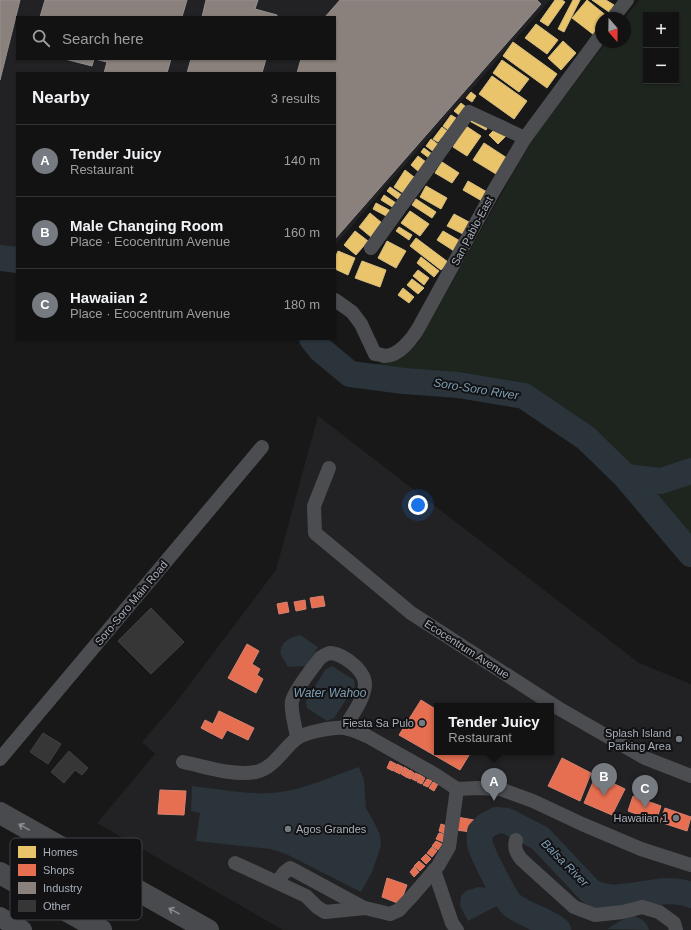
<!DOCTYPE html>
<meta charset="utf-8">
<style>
:root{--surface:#121212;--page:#1b1b1b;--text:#f1f3f6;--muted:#9c9e9f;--line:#313232;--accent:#767a81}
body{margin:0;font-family:Helvetica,sans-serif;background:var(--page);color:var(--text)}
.controls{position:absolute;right:12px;top:12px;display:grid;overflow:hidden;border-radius:0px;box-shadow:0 1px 3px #0004}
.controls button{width:36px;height:36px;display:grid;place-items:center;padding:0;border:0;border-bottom:1px solid var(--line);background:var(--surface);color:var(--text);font:20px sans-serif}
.compass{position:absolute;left:595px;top:12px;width:36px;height:36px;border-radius:50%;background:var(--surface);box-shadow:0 1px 3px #0004;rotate:160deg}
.you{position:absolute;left:418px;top:505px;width:14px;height:14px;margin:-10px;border:3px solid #fff;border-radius:50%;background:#1a73e8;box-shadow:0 0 0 6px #1a73e833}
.badge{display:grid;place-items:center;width:26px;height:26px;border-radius:50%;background:var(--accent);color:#fff;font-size:13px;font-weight:700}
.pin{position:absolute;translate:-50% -33px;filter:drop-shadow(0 1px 2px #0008)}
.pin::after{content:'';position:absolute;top:21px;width:14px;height:12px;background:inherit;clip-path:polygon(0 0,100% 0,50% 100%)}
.popup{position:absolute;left:434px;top:703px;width:120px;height:52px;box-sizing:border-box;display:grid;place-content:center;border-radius:0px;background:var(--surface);filter:drop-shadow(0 1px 3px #0005);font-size:13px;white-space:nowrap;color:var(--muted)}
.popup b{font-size:15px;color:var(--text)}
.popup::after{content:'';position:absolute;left:50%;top:100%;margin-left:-8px;border:8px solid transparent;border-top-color:var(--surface)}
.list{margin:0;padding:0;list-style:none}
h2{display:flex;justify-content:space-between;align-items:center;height:52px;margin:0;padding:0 16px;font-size:17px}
h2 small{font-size:13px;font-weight:400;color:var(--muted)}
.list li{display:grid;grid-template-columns:26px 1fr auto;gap:12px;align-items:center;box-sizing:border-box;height:72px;padding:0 16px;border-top:1px solid var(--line)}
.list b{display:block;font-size:15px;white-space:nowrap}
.list p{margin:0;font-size:13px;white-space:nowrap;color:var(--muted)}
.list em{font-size:13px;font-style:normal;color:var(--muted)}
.icon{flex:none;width:22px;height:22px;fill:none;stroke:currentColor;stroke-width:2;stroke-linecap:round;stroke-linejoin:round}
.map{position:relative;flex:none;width:691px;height:930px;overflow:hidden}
.search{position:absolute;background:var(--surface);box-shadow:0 1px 3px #0004;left:16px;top:16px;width:320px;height:44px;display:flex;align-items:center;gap:10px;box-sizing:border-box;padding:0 14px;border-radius:0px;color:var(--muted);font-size:15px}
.panel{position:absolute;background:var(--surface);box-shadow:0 1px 3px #0004;left:16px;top:72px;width:320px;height:268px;border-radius:0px}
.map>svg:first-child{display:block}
.built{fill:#222224;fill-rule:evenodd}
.green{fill:#1d251e;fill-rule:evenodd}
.water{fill:#2a343a}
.homes{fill:#e9c46a;stroke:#d6be82}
.shops{fill:#e76f51;stroke:#d48270}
.industry{fill:#8a817c;stroke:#938f8e}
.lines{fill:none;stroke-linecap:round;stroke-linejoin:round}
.river{stroke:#2a343a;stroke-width:26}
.building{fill:#363637;stroke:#404144}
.street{stroke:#4c4d51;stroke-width:14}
.secondary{stroke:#4a4c4f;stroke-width:20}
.highway{stroke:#494a4d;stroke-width:22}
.oneway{stroke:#878c93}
.poi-dot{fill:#767a81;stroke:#121214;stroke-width:1.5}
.labels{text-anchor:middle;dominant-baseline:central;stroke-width:4;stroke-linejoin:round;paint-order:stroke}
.street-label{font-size:11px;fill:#a8afb9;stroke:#121214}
.poi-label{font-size:11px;fill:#a8afb9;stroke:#121214;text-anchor:end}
.water-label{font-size:12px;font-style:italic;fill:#7e9fb5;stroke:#121214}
.key{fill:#121214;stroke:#3f4146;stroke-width:1}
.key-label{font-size:11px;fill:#a8afb9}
</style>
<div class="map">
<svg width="691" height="930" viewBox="0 0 691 930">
<rect width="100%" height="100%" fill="#181818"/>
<!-- built -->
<g class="built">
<path d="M 0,0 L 550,0 L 335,245 L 335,73 L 17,73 L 17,250 L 0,246 ZM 17,17 L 335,17 L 335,59 L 17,59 Z"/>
<path d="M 318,416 L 639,663 L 691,684 L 691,930 L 283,930 L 97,823 L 155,754 L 142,742 L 174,705 L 276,570 ZM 437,706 L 551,706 L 551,752 L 437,752 Z"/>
</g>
<!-- green -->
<path class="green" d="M 639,0 L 691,0 L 691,554 L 626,477 L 586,438 L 524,396 L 458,385 L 404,381 L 350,374 L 390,359 L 418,343 L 531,141 L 606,42 L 625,42 L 625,18 ZM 646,15 L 676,15 L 676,81 L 646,81 Z"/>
<!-- water -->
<g class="water">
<path d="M 300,635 L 318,647 L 306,666 L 288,667 C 286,663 283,659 281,655 C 278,643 291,637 300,635 Z"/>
<path d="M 332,666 L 354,680 L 355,686 L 334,718 L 327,721 L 307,708 L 306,701 L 325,670 Z"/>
<path d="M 359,767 L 364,780 L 366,808 L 374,822 L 380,835 L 381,846 L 372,872 L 361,892 L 286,854 L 271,849 L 196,841 L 200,813 L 191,811 L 192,786 C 220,789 252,796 280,792 C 305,789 335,775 359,767 Z"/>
<path d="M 478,887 L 487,888 L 497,906 L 468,921 L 460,906 L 461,896 L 466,891 Z"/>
<path d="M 633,916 C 641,918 647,922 649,930 L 607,929 L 620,921 Z"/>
</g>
<!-- homes -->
<g class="homes">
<path d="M 555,0 L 562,0 L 565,2 L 548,26 L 540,21 Z"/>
<path d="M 573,0 L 580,0 L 564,32 L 558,29 Z"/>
<path d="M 587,0 L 608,17 L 601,18 L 601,26 L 594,35 L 572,18 Z"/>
<path d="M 592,0 L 606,0 L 614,5 L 609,12 Z"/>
<path d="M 536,24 L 558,40 L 547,54 L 525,38 Z"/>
<path d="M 563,41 L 576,53 L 561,70 L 548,58 Z"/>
<path d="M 513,42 L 557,74 L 547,88 L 503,56 Z"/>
<path d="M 502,60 L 529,79 L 519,92 L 493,73 Z"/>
<path d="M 492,76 L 527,101 L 514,119 L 479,94 Z"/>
<path d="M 471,92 L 476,96 L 472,102 L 466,98 Z"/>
<path d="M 461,103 L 466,107 L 459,115 L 454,111 Z"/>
<path d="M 451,115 L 456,118 L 448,130 L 443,126 Z"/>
<path d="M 466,119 L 489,124 L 486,130 Z"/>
<path d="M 466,126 L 481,136 L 467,156 L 453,147 Z"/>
<path d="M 498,126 L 507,135 L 498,144 L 489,135 Z"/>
<path d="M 442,127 L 447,131 L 438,142 L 433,139 Z"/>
<path d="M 431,139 L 439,145 L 434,152 L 426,146 Z"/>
<path d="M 484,143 L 507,158 L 496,174 L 473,160 Z"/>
<path d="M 424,148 L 432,154 L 429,158 L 421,152 Z"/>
<path d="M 418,156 L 426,162 L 419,172 L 411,165 Z"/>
<path d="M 442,162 L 459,173 L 452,183 L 435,173 Z"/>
<path d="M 405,170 L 414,177 L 403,193 L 394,187 Z"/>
<path d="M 468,181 L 487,192 L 482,201 L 463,190 Z"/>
<path d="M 426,186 L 447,198 L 441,209 L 420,197 Z"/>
<path d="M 390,187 L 402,195 L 399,200 L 387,191 Z"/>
<path d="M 384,195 L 396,203 L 394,208 L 381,200 Z"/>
<path d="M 416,199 L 436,212 L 432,218 L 412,205 Z"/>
<path d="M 376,203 L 391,211 L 388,217 L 373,209 Z"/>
<path d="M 410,211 L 429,224 L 420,236 L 401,223 Z"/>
<path d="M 370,213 L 382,223 L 371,237 L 359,227 Z"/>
<path d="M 454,214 L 469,222 L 463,234 L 447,226 Z"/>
<path d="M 399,227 L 412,235 L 409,240 L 396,231 Z"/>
<path d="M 355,231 L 368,241 L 356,255 L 344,245 Z"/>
<path d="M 443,231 L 460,241 L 454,251 L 437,240 Z"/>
<path d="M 416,238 L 448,262 L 441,270 L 410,246 Z"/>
<path d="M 387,241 L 406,251 L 396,268 L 378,258 Z"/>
<path d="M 338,251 L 355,258 L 348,275 L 335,269 L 335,258 Z"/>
<path d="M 421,257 L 439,271 L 434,277 L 417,263 Z"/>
<path d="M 362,261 L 386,270 L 380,287 L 355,278 Z"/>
<path d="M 418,270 L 429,278 L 424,285 L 413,276 Z"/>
<path d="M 412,279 L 424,288 L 418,294 L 407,285 Z"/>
<path d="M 403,288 L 414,297 L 409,303 L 398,295 Z"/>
</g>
<!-- shops -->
<g class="shops">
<path d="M 323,596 L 325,606 L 312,608 L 310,598 Z"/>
<path d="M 305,600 L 306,609 L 296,611 L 294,602 Z"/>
<path d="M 287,602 L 289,612 L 279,614 L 277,604 Z"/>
<path d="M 247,644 L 259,651 L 252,664 L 260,669 L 257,675 L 263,679 L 256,693 L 228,678 Z"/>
<path d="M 421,700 L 437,710 L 437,752 L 471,752 L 460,770 L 399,735 Z"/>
<path d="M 219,711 L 254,728 L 248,740 L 227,730 L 222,739 L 201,728 L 205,720 L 213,724 Z"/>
<path d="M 562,758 L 591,773 L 580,801 L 548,786 Z"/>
<path d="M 390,761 L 396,764 L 393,771 L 387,768 Z"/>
<path d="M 397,764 L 403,767 L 400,774 L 394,771 Z"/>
<path d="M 404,767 L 409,770 L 406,777 L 401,774 Z"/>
<path d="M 410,770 L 414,773 L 411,779 L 406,777 Z"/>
<path d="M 415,773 L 420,775 L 416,781 L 412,779 Z"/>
<path d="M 420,775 L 425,778 L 422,784 L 417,782 Z"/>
<path d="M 596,775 L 625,789 L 612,815 L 584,803 Z"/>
<path d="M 427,779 L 432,781 L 428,787 L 423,785 Z"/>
<path d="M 433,782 L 438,784 L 434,791 L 429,788 Z"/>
<path d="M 160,790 L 186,791 L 184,815 L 158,814 Z"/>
<path d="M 633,796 L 661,806 L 656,821 L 628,811 Z"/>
<path d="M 665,808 L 691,817 L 687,831 L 660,822 Z"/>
<path d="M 457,817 L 474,820 L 472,832 L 455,830 Z"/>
<path d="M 441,824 L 447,826 L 445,834 L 439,831 Z"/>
<path d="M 439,833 L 445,835 L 443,842 L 436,839 Z"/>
<path d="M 436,841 L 442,844 L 438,850 L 432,846 Z"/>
<path d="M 432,847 L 437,851 L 432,857 L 427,853 Z"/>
<path d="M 426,854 L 431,859 L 426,864 L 421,859 Z"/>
<path d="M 419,861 L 425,866 L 420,871 L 414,866 Z"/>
<path d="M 414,867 L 419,872 L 414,877 L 410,872 Z"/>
<path d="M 387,878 L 407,885 L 400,904 L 382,897 Z"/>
</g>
<!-- industry -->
<g class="industry">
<path d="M 0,0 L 20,0 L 0,80 Z"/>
<path d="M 45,0 L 187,0 L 182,17 L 40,17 Z"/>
<path d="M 206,0 L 258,0 L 255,9 L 277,15 L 277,17 L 202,17 Z"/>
<path d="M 340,0 L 537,0 L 541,4 L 335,239 L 335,73 L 297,73 L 301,59 L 335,59 L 335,17 L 325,17 Z"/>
<path d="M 65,59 L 94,59 L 92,66 Z"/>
<path d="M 95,59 L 171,59 L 167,73 L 104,73 L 107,62 Z"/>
<path d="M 191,59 L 266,59 L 262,73 L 187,73 Z"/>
</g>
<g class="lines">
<!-- river -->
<g class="river">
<path d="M 0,258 L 17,260"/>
<path d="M 312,339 L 320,349 L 350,374 L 404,381 L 458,385 L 524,396 L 586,438 L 626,477 L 691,554"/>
<path d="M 626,477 L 661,481 L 691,471"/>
<path d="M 558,930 C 544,919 526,916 512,905 C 505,899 482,853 480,844 C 479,840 480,835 480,832 L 487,825 L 497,820 L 507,821 L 540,838 L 590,891 C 618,909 658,882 691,895"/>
</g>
</g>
<!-- building -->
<g class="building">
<path d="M 151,608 L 184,642 L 151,674 L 118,641 Z"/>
<path d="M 43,733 L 61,744 L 48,764 L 30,752 Z"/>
<path d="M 69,751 L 88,768 L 82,775 L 75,770 L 64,783 L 51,772 Z"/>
</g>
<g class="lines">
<!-- street -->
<g class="street">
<path d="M 613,18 L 627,0"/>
<path d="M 371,248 L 469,112 L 525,138"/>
<path d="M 335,300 L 352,312 L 361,324 L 375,354 C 379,354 382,355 385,356 C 399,356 413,338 419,327 L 493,192 L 525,138 L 601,35"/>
<path d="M 329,468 L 314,506 L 315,533 L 411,613 L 558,708 L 645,758 L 691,776"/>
<path d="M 297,738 C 296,728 290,710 292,701 C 295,689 312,669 320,658 C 323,656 327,653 331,653 C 345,655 366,671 365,686 C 363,701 352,715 344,728"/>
<path d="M 0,759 L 262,447"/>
<path d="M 183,762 C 207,767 232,776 256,772 C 274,768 283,749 296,739 C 305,732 333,727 344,728 C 352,729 360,733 367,736 L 436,775 L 457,789 L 478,788 L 500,789 L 533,801 L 582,824 L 641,849 L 691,865"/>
<path d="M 516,840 C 514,848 516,852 521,859 L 574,907 L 595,915 L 623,912 L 642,907 L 659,912 L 674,923 L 676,930"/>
<path d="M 235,863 L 306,896 L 317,907 L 325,912 L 365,908 L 390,914 L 399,910 L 413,895 L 438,866 L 449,847 L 457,789"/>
<path d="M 434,870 L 452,923 L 457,930"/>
<path d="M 277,882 L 284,873 L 290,868 L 364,908"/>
</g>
<!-- secondary -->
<path class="secondary" d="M 0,917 L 22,930"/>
<!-- highway -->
<g class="highway">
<path d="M 0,813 L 208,930"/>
<path d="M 0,873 L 101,930"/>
</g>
</g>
<!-- one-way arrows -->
<defs><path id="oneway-shaft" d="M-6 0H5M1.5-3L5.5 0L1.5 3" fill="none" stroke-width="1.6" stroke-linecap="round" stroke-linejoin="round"/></defs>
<g class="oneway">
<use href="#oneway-shaft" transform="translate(24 827) rotate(-151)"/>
<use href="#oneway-shaft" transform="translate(174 911) rotate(-151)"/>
</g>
<!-- markers -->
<g class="poi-dot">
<circle cx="422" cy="723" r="4"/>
<circle cx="679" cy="739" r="4"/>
<circle cx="676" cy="818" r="4"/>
<circle cx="288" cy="829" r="4"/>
</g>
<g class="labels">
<!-- street labels -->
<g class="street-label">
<text transform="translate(472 231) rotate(-62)">San Pablo-East</text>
<text transform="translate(131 603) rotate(-50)">Soro-Soro Main Road</text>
<text transform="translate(467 649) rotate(33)">Ecocentrum Avenue</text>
</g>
<!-- poi labels -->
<g class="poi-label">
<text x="414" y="723">Fiesta Sa Pulo</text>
<text x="671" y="733">Splash Island<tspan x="671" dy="13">Parking Area</tspan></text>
<text x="668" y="818">Hawaiian 1</text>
<text x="296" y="829" text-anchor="start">Agos Grandes</text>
</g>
<!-- water labels -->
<g class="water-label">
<text transform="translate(476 389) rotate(9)">Soro-Soro River</text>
<text x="330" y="693">Water Wahoo</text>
<text transform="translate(565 863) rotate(45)">Balsa River</text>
</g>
</g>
<!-- legend -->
<rect x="10" y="838" width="132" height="82" rx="6" class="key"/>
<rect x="18" y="846" width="18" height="12" fill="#e9c46a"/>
<rect x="18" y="864" width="18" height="12" fill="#e76f51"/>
<rect x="18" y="882" width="18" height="12" fill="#8a817c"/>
<rect x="18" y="900" width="18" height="12" fill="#363637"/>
<g class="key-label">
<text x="43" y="856">Homes</text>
<text x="43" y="874">Shops</text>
<text x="43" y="892">Industry</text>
<text x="43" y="910">Other</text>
</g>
</svg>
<div class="controls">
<button>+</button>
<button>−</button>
</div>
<svg class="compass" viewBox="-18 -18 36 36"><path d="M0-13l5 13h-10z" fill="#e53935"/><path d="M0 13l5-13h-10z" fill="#9c9e9f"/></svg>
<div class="you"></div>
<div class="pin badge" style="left:494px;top:801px">A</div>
<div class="popup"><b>Tender Juicy</b>Restaurant</div>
<div class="pin badge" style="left:604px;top:796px">B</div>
<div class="pin badge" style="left:645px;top:808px">C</div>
<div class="search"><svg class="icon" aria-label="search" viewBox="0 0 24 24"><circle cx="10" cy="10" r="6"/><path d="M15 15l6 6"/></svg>Search here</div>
<section class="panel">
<h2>Nearby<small>3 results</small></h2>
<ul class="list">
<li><span class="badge">A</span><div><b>Tender Juicy</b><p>Restaurant</p></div><em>140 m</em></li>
<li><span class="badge">B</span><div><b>Male Changing Room</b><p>Place · Ecocentrum Avenue</p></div><em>160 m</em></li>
<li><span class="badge">C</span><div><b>Hawaiian 2</b><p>Place · Ecocentrum Avenue</p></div><em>180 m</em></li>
</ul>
</section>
</div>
